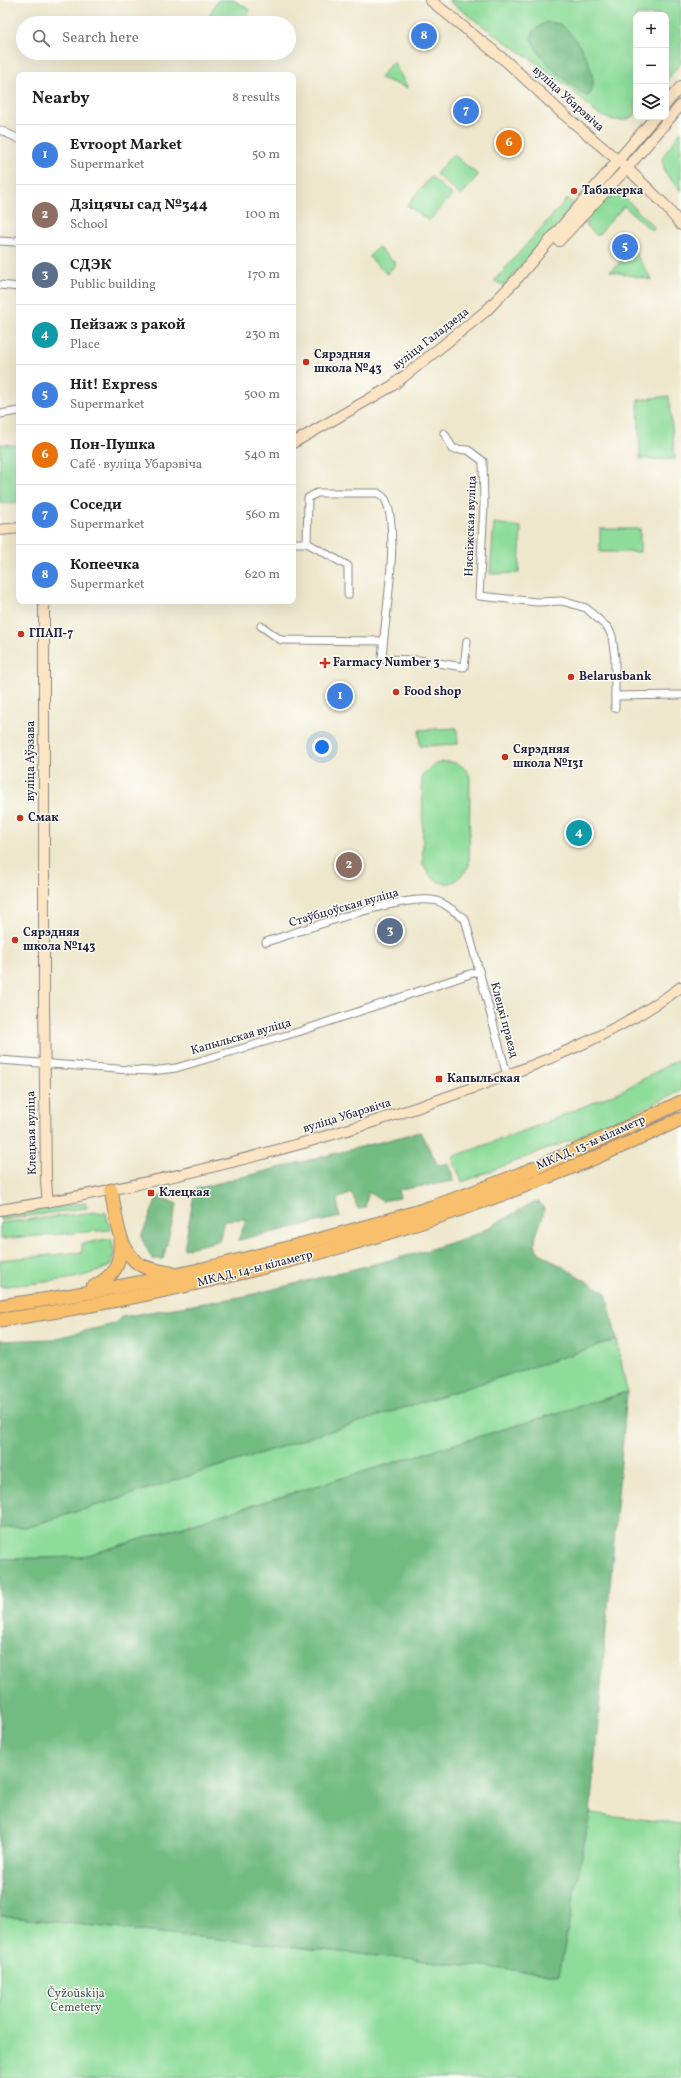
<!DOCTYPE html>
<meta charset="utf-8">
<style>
:root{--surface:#fff;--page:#f2f2f2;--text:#202124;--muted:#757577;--line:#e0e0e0;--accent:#1a73e8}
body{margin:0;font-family:Vollkorn,serif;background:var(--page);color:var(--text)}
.controls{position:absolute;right:12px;top:12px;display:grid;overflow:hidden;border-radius:8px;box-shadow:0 4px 16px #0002}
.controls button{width:36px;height:36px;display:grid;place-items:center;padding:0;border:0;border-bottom:1px solid var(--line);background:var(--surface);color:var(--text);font:20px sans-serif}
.you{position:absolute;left:322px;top:747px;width:14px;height:14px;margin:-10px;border:3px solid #fff;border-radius:50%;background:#1a73e8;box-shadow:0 0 0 6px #1a73e833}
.badge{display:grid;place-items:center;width:26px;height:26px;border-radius:50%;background:var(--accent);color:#fff;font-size:13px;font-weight:700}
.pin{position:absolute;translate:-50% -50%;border:2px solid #fff;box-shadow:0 1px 4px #0006}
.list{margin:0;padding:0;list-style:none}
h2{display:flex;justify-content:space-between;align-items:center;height:52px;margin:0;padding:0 16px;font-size:17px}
h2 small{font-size:13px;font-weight:400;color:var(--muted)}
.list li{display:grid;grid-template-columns:26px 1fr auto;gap:12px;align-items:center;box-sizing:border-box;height:60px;padding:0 16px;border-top:1px solid var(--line)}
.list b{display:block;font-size:15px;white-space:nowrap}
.list p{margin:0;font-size:13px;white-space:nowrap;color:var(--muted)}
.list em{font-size:13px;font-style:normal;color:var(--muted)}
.icon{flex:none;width:22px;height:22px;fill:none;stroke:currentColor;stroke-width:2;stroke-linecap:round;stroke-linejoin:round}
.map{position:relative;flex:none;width:681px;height:2078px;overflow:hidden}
.search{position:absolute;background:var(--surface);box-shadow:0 4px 16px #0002;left:16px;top:16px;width:280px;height:44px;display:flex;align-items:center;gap:10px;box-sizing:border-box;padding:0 14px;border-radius:22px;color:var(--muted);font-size:15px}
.panel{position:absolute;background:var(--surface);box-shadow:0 4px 16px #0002;left:16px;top:72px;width:280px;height:532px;border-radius:8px}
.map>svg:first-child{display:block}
.green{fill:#8ddc9a;stroke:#587f6a}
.forest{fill:#72bc82;stroke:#4a6f5e}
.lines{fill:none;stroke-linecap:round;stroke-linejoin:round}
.street-casing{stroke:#888484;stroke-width:9}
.secondary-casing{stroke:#888484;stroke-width:12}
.highway-casing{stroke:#888484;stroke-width:15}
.street{stroke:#fff;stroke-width:7}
.secondary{stroke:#fce5c4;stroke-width:10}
.highway{stroke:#f8bf6c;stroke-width:13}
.poi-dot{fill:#c8321e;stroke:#fdfcf7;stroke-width:1.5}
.labels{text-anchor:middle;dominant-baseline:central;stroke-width:3;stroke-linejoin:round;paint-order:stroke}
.street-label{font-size:12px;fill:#22223b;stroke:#fdfcf7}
.poi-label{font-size:12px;font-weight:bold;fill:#22223b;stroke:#fdfcf7;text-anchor:start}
.park-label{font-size:12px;fill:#425a58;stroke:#fdfcf7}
</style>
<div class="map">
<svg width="681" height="2078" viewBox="0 0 681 2078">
<rect width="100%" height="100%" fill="#fdfcf7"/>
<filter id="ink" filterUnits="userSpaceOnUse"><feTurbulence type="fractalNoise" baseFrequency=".025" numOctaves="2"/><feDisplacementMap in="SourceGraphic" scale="8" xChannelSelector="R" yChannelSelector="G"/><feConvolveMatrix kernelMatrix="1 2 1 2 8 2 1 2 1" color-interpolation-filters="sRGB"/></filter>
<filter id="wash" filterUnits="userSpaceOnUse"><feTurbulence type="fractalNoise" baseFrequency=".012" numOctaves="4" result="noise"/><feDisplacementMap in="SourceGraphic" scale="16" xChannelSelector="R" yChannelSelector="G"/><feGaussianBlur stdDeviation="0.9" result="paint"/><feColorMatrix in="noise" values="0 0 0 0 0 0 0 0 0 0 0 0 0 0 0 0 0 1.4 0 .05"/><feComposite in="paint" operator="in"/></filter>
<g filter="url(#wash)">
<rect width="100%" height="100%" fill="#eee7cc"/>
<!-- green -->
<g class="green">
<path d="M 218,0 L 233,0 L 250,10 L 244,23 L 205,23 Z"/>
<path d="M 448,0 L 681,0 L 681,63 L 666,81 L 666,15 L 636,15 L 636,114 C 626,122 614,122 602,116 C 590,111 580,96 570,88 C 531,57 487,31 448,0 Z"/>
<path d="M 393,61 L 408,88 L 380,78 Z"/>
<path d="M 681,131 L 681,191 L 665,173 L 662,158 Z"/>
<path d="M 453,154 L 478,175 L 461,196 L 436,174 Z"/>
<path d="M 431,177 L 452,195 L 429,221 L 407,205 Z"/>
<path d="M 616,194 L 623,196 L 655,228 L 654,229 L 651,230 L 624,206 L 597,236 L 587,226 C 586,212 604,200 616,194 Z"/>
<path d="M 568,198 L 573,203 L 573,207 L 504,285 L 494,281 Z"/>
<path d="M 378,247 L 396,264 L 387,274 L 369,257 Z"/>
<path d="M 634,251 L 652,280 L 610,271 Z"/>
<path d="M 669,396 L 675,459 L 640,459 L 638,400 Z"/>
<path d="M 0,444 L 19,446 L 19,502 L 0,503 Z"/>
<path d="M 494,523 L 521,527 L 519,573 L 490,574 Z"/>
<rect x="600" y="529" width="40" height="23"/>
<path d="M 457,728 L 458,744 L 420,746 L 419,730 Z"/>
<path d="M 441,762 C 455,761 463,764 470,776 L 469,865 C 455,890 436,889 423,865 L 422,775 L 430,767 Z"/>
<path d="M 681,1058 L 681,1091 L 591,1132 L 462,1182 L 452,1157 L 542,1124 L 623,1090 Z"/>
<path d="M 85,1203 L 87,1205 L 87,1208 L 0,1220 L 0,1215 Z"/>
<path d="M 96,1212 L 106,1213 L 110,1230 L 0,1239 L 0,1223 Z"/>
<path d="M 111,1238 L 114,1253 L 110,1266 C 80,1282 34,1282 0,1287 L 0,1260 L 82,1252 L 82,1244 Z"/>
<path d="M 617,1340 L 627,1392 L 81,1557 L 0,1559 L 0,1528 L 28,1527 Z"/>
<path d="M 590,1813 L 681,1824 L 681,2078 L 0,2078 L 0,1916 L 559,1975 Z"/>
</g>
<!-- forest -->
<g class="forest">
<path d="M 546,22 C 551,23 558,22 561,25 C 576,34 605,81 588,96 L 583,94 C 562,77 544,65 531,39 L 534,30 Z"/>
<path d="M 420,1132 L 438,1165 L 449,1163 L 454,1181 L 398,1190 L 400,1198 L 382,1201 L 368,1192 L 365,1208 L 358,1209 L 352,1193 L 337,1199 L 340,1217 L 238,1240 L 247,1219 L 224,1220 L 219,1241 L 184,1249 L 195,1189 Z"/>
<path d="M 158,1196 L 177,1204 L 163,1259 L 152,1259 L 141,1237 Z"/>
<path d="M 534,1202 L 539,1202 L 544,1208 C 544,1224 529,1237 538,1252 L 606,1293 L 617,1340 L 28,1527 L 0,1528 L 0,1341 L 52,1339 L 114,1324 L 121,1317 L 246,1296 L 422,1252 L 477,1234 Z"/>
<path d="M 627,1392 L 590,1813 L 559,1975 L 0,1916 L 0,1559 L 82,1557 Z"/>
</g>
</g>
<g filter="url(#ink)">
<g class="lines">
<defs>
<g id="street">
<path d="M 0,130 L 19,139"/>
<path d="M 0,241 L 15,242 L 19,239"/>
<path d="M 0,285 L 19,287"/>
<path d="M 0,414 L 19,411"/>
<path d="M 444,433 L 453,449 L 468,450 L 483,461 L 484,504 L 479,596 L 537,602 L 562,601 L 586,608 L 608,628 L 612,636 L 615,658 L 615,708"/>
<path d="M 293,543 L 307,543 L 348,566 L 348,595"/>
<path d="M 307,543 L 308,498 L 317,493 L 378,493 C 380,495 384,497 385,499 C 401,528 384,623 382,659 L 418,660 L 464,667 L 467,641"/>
<path d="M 261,626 L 281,640 L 383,641"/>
<path d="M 615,696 L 681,695"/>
<path d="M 266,942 C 302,931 405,892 437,901 C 447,904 457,914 465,919 L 507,1075"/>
<path d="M 0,1060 L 129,1070 L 152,1071 L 176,1068 L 301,1031 L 479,971"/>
</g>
<g id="secondary">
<path d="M 430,0 L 507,62 L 562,113 L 627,168 L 663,203 L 681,225"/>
<path d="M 666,104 L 681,86"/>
<path d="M 559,241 L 627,168 L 681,105"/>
<path d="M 293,443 L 392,386 L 486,311 L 516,280 L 655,117"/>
<path d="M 0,530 L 19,528"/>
<path d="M 44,601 L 44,996 L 46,1182 L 48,1202"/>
<path d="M 0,1210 C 161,1184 316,1145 470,1089 C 544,1062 617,1034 681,987"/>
</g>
<g id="highway">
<path d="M 111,1190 C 116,1214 117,1249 139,1264 C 148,1270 161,1271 171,1273"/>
<path d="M 92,1288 C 114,1276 121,1266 120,1240"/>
<path d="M 0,1306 C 100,1293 198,1272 295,1246 C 339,1234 383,1223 426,1209 C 513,1180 598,1142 681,1102"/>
<path d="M 0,1320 C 66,1311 132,1298 197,1283 C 363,1246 527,1193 681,1119"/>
</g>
</defs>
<!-- street casing -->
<use href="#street" class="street-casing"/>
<!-- secondary casing -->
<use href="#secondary" class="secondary-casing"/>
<!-- highway casing -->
<use href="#highway" class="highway-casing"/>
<!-- street -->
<use href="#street" class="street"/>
<!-- secondary -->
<use href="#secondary" class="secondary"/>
<!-- highway -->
<use href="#highway" class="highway"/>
</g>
</g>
<!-- markers -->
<g class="poi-dot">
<circle cx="574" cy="191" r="4"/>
<circle cx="306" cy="362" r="4"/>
<circle cx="21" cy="634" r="4"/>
<path d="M323 657h4v4h4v4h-4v4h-4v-4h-4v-4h4z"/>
<circle cx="571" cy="677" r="4"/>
<circle cx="396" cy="692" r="4"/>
<circle cx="505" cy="757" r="4"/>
<circle cx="20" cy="818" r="4"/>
<circle cx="15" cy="940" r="4"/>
<rect x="435" y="1075" width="8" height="8" rx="2"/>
<rect x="147" y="1189" width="8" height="8" rx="2"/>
</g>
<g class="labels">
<!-- street labels -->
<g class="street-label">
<text transform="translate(568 99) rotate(42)">вуліца Убарэвіча</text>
<text transform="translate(431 339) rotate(-38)">вуліца Галадзеда</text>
<text transform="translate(471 526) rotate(-88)">Нясвіжская вуліца</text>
<text transform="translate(31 761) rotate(-90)">вуліца Аўэзава</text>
<text transform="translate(344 908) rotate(-16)">Стаўбцоўская вуліца</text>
<text transform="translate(504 1020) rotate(75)">Клецкі праезд</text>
<text transform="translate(241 1037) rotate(-16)">Капыльская вуліца</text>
<text transform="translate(347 1116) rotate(-17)">вуліца Убарэвіча</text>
<text transform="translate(32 1133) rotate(-91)">Клецкая вуліца</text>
<text transform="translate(591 1143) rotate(-24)">МКАД, 13-ы кіламетр</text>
<text transform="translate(255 1269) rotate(-14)">МКАД, 14-ы кіламетр</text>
</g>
<!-- poi labels -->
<g class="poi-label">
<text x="582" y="191">Табакерка</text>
<text x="314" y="355">Сярэдняя<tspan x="314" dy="14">школа №43</tspan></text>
<text x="29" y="634">ГПАП-7</text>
<text x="333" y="663">Farmacy Number 3</text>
<text x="579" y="677">Belarusbank</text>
<text x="404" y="692">Food shop</text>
<text x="513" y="750">Сярэдняя<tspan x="513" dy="14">школа №131</tspan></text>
<text x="28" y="818">Смак</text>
<text x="23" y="933">Сярэдняя<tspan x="23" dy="14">школа №143</tspan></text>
<text x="447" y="1079">Капыльская</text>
<text x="159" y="1193">Клецкая</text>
</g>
<!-- park labels -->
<g class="park-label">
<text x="76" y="1994">Čyžoŭskija<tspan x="76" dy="14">Cemetery</tspan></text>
</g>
</g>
</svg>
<div class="controls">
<button>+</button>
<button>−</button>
<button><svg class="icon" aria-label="layers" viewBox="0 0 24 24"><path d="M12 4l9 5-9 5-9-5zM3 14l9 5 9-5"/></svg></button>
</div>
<div class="you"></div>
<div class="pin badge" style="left:340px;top:696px;background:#3f7fe0">1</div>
<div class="pin badge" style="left:349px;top:865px;background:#8d6e63">2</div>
<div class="pin badge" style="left:390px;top:931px;background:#5c6f8a">3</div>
<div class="pin badge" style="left:579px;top:833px;background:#0f9aa8">4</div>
<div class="pin badge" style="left:625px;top:247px;background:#3f7fe0">5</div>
<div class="pin badge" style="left:509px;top:143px;background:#e8710a">6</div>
<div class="pin badge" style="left:466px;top:111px;background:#3f7fe0">7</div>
<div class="pin badge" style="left:424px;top:36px;background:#3f7fe0">8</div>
<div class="search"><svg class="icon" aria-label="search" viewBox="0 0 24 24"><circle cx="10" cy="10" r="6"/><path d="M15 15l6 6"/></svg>Search here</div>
<section class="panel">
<h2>Nearby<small>8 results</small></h2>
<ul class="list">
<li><span class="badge" style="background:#3f7fe0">1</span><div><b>Evroopt Market</b><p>Supermarket</p></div><em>50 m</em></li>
<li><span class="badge" style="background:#8d6e63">2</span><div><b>Дзіцячы сад №344</b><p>School</p></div><em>100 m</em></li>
<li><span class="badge" style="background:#5c6f8a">3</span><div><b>СДЭК</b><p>Public building</p></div><em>170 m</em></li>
<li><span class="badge" style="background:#0f9aa8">4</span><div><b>Пейзаж з ракой</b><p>Place</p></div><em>230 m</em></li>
<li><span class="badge" style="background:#3f7fe0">5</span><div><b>Hit! Express</b><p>Supermarket</p></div><em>500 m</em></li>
<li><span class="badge" style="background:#e8710a">6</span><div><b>Пон-Пушка</b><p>Café · вуліца Убарэвіча</p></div><em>540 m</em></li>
<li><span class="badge" style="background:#3f7fe0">7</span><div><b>Соседи</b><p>Supermarket</p></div><em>560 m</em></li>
<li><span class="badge" style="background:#3f7fe0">8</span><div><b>Копеечка</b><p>Supermarket</p></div><em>620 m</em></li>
</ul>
</section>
</div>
